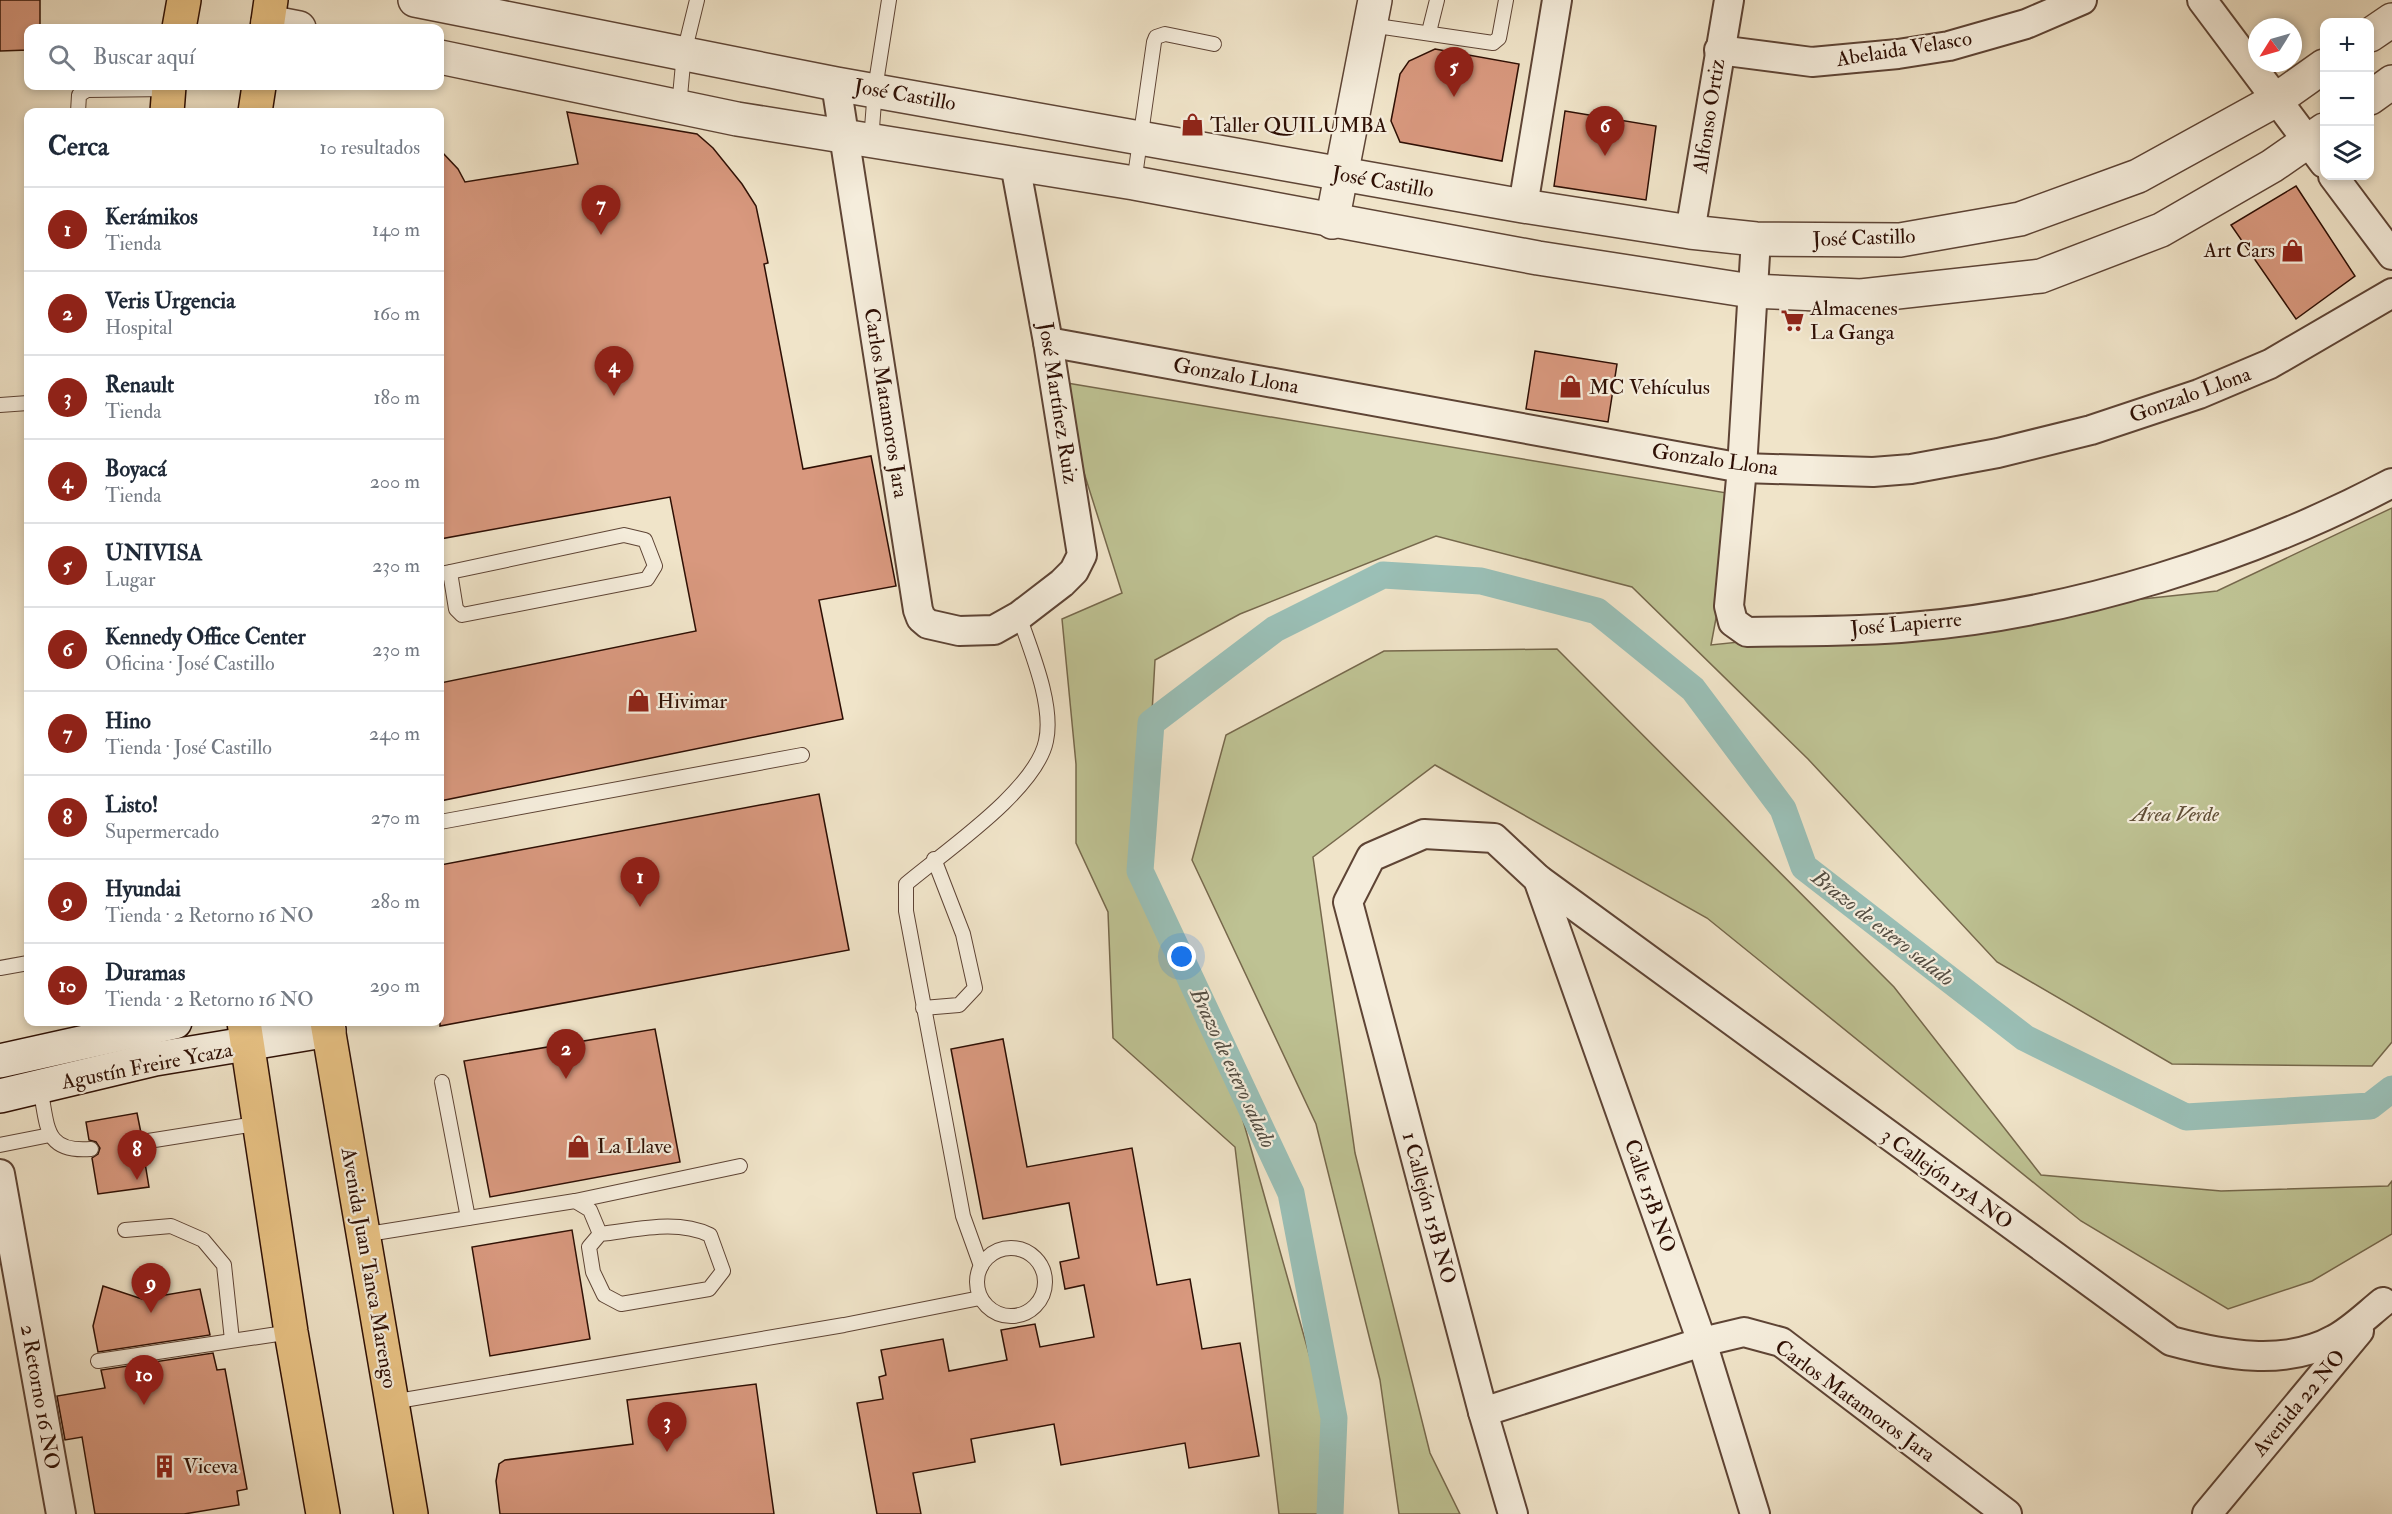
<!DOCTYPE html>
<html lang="es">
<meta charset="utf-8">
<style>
:root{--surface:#fff;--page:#f2f2f3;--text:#1f2937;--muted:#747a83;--line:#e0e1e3;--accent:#8f2418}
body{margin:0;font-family:"IM FELL Double Pica",serif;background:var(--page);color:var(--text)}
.controls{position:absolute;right:18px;top:18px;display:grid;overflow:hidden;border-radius:12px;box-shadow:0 3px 9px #0003}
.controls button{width:54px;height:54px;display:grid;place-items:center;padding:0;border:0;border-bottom:2px solid var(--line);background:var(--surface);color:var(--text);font:30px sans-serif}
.compass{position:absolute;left:2248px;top:18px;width:54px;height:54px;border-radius:50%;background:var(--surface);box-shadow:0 3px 9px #0003;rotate:233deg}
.you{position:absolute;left:1182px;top:957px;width:21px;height:21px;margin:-15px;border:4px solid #fff;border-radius:50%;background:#1a73e8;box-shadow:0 0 0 9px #1a73e833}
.badge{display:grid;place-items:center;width:39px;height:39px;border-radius:50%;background:var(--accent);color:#fff;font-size:20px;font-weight:700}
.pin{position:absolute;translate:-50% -50px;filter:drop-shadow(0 2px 3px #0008)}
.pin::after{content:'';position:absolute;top:32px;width:21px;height:18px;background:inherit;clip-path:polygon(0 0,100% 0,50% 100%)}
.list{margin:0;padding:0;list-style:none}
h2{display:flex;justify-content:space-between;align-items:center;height:78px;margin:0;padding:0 24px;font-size:26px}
h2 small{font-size:20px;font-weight:400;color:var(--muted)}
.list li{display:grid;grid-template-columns:39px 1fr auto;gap:18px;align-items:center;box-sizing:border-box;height:84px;padding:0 24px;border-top:2px solid var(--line)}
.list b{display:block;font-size:22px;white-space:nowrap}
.list p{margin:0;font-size:20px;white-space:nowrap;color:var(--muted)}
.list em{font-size:20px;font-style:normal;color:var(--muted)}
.icon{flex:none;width:33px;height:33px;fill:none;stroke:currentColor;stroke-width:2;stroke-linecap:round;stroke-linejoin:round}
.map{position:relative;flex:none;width:2392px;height:1514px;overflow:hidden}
.search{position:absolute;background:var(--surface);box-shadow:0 3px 9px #0003;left:24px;top:24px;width:420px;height:66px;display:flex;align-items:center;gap:15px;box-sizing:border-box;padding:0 21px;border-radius:12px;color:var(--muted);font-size:22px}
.panel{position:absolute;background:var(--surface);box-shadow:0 3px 9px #0003;left:24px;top:108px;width:420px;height:918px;border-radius:12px}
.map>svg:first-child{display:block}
.green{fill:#bec293;stroke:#76684c;stroke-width:1.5}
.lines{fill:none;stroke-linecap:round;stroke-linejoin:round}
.canal{stroke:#9abfb6;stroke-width:27}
.building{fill:#d8987e;stroke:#2e0f04;stroke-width:1.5}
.service-casing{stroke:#5e4435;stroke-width:16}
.minor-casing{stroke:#5e4435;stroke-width:32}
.tertiary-casing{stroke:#5e4435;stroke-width:36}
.secondary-casing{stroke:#2e0f04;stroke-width:36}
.primary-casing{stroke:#2e0f04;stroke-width:36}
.service{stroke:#f5eddc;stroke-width:14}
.minor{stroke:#f5eddc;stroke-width:28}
.tertiary{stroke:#f5eddc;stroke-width:33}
.secondary{stroke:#f5eddc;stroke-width:33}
.primary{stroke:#e8c284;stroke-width:33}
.labels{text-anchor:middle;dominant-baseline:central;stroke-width:4.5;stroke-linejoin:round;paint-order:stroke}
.street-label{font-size:21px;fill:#2e0f04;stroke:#f5eddc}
.poi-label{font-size:21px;fill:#2e0f04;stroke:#f5eddc;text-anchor:start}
.park-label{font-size:21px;font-style:italic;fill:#604e36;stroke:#f5eddc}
.water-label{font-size:22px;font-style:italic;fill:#544d42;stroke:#f5eddc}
</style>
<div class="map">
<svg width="2392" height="1514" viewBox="0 0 2392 1514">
<rect width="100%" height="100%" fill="#f0e4c9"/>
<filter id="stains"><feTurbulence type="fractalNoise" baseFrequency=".00333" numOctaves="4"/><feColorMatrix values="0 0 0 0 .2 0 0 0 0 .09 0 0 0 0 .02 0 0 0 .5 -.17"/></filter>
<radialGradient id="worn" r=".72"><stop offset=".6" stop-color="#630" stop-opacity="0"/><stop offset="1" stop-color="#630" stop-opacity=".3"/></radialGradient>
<!-- green -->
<g class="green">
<path d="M 1055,381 L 1739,495 L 1711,645 L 2217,591 L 2392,508 L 2392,1042 L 2372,1066 L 2172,1064 L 1997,962 L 1808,759 L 1632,587 L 1436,536 L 1240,614 L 1155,660 L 1142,890 L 1224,1053 L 1326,1414 L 1332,1514 L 1279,1514 L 1235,1147 L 1113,1038 L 1108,912 L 1076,843 L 1076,764 L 1062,619 L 1122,593 Z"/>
<path d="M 1557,649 L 1894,987 L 2041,1175 L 2221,1191 L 2388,1186 L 2392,1181 L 2392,1234 L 2312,1281 L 2228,1309 L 2081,1221 L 1707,918 L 1435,765 L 1313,857 L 1355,1153 L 1430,1453 L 1460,1514 L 1399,1514 L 1380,1380 L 1316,1124 L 1192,860 L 1226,735 L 1384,651 Z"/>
</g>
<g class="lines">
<!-- canal -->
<path class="canal" d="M 1330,1514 L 1334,1418 L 1291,1193 L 1140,871 L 1151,723 L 1275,629 L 1383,575 L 1481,581 L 1597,611 L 1693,689 L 1783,809 L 1804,867 L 2025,1038 L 2186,1117 L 2370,1106 L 2392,1089"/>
</g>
<!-- building -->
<g class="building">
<path d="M 0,0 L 40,0 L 40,28 L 28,28 L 28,50 L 0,51 Z"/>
<path d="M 1435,49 L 1519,64 L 1502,161 L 1400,142 L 1391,121 L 1400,74 L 1409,61 Z"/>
<path d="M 1565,111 L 1656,126 L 1646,200 L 1554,186 Z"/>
<path d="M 567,112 L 697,134 L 713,148 L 742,184 L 756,206 L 768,263 L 764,264 L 803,469 L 871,456 L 896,586 L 819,600 L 843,719 L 440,801 L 440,683 L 696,631 L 670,497 L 440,539 L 440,150 L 458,169 L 465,182 L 578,164 Z"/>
<path d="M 2296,186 L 2355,276 L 2296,319 L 2231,225 Z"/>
<path d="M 1535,351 L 1617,364 L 1608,422 L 1526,409 Z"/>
<path d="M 819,794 L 849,950 L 440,1026 L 440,865 Z"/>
<path d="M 655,1029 L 680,1162 L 490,1197 L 464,1061 Z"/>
<path d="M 1003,1039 L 1027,1167 L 1132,1148 L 1157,1285 L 1190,1279 L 1202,1349 L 1240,1343 L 1259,1456 L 1189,1468 L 1185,1443 L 1061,1465 L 1054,1424 L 971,1439 L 975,1462 L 913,1473 L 921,1514 L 877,1514 L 857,1403 L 883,1399 L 879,1377 L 886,1375 L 881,1350 L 943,1339 L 949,1371 L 1007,1360 L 1001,1330 L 1035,1324 L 1040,1347 L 1094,1337 L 1084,1285 L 1065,1289 L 1060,1262 L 1079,1258 L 1069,1203 L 983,1219 L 951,1049 Z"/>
<path d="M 137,1113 L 141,1133 L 134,1138 L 133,1144 L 138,1150 L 143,1151 L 149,1187 L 98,1194 L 92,1158 L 98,1154 L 100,1148 L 96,1142 L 89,1140 L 86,1122 Z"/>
<path d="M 572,1230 L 590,1339 L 490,1356 L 472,1247 Z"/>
<path d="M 103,1286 L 142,1299 L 200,1289 L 210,1335 L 98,1352 L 93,1326 Z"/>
<path d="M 213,1353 L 217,1370 L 225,1369 L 247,1489 L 237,1491 L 239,1505 L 184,1514 L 95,1514 L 82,1437 L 65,1440 L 57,1396 L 105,1388 L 101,1370 Z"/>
<path d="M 756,1384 L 774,1514 L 500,1514 L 496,1481 L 499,1464 L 505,1460 L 633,1444 L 627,1400 Z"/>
</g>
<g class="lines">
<defs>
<g id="service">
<path d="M 1370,25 L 1493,43 L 1499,38 L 1506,0"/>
<path d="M 1429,32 L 1437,0"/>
<path d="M 679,107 L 684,53 L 697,0"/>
<path d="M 78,112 L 79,95 L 87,90 L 169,89"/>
<path d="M 871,141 L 875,89 L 889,0"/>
<path d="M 1134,183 L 1154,42 L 1156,37 L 1165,34 L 1214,44"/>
<path d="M 0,405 L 28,403"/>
<path d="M 440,574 L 450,572 L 624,535 L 645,540 L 655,566 L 647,579 L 462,615 L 456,609 L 450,572"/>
<path d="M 440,822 L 802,755"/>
<path d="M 0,968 L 28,963"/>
<path d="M 923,1008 L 959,1005 L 975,988 L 963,934 L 934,859"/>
<path d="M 442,1082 L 468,1218"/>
<path d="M 40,1088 C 48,1125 43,1153 91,1149"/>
<path d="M 142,1142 L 261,1123"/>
<path d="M 0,1145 L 50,1135"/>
<path d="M 575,1201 L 740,1166"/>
<path d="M 125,1230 L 171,1226 L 203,1240 L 224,1265 L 232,1340"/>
<path d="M 362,1235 L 575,1201 L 590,1210 L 600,1234 L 589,1247 L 593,1272 L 604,1295 L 621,1304 L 709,1289 L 723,1271 L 710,1235 C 676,1219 637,1230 600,1234"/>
<circle cx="1011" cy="1282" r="34"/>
<path d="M 981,1266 L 963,1216 L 906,911 L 906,884 C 945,851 1036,790 1046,741 C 1054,705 1031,651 1019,616"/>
<path d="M 98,1361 L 291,1332"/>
<path d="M 392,1402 L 844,1325 L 980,1298"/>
</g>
<g id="minor">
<path d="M 2202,0 L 2324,163"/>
<path d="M 1719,50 L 1812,62 L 1898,54 L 1949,46 L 2026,24 L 2082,0"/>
<path d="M 836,84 L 918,610 L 921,618 L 928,624 L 959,631 L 994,630 L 1019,616 L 1062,583 L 1074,571 L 1082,555 L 1048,342 L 1015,164"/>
<path d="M 2333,176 L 2392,255"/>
<path d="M 1523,206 L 1557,0"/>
<path d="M 1690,232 L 1729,0"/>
<path d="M 1756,239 L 1742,468 L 1729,606 L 1733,622 L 1747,632 C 1801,631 1857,632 1911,627 C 2072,614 2250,558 2392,483"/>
<path d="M 1048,342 L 1742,468 L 1873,472 L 1911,469 L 1998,453 L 2091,430 L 2199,394 L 2270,364 L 2392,293"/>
<path d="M 1538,879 L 1702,1342 L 1755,1514"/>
<path d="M 0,1174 L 61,1514"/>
<path d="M 1483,1412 L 1702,1342 L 1744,1332 L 1781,1342 L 2007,1514"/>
<path d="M 1513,1514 L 1483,1412 L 1348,902 L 1371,857 L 1424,834 L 1494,838 L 1538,879 L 2171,1341 C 2223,1355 2285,1367 2335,1339 C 2352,1330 2368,1314 2383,1302"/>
<path d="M 2207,1514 L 2359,1331"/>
</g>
<g id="tertiary">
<path d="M 415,0 L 836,84 L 1342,174 L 1523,206 L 1690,232 L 1756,239 L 1900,240 L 2020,219 L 2138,176 L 2276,100 L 2324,66"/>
<path d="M 268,22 L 299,28"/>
<path d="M 2370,35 L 2392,20"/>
<path d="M 440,57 L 737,119 L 1134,183 L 1538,258 L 1751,291 L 1861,296 L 2041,276 L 2161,230 L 2272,166 L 2324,130"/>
<path d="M 2370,98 L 2392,82"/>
<path d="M 1332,222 L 1375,0"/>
</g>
<g id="secondary">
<path d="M 0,1061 L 175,1022"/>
<path d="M 0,1096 L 155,1059 L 329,1030"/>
</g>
<g id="primary">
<path d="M 179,28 L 184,0"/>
<path d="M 267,28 L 271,0"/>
<path d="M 167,112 L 169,86"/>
<path d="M 255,112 L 259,86"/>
<path d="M 244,1022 L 291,1332 L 323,1514"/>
<path d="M 327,1022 L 411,1514"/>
</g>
</defs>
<!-- service casing -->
<use href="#service" class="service-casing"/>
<!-- minor casing -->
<use href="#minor" class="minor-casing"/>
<!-- tertiary casing -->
<use href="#tertiary" class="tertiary-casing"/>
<!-- secondary casing -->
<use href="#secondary" class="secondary-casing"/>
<!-- primary casing -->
<use href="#primary" class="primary-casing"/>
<!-- service -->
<use href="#service" class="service"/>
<!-- minor -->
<use href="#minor" class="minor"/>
<!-- tertiary -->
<use href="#tertiary" class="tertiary"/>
<!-- secondary -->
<use href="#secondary" class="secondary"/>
<!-- primary -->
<use href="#primary" class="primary"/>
</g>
<!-- icons -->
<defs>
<symbol id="shop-bare" viewBox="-9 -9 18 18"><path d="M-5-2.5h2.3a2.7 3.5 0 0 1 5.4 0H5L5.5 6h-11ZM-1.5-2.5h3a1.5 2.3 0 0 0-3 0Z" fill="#8f2418" stroke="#f5eddc" stroke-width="2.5" paint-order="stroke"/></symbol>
<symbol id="supermarket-bare" viewBox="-9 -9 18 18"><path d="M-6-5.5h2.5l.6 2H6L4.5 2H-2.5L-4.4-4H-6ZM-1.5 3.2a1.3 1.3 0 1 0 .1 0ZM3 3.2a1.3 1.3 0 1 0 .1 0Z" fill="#8f2418" stroke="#f5eddc" stroke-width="2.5" paint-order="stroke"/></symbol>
<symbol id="building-bare" viewBox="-9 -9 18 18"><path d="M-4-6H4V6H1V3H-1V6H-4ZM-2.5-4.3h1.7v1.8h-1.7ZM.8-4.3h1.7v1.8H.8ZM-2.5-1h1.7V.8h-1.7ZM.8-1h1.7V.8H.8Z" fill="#8f2418" stroke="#f5eddc" stroke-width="2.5" paint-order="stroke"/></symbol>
</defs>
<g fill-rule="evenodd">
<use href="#shop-bare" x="1176" y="108" width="33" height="33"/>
<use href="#shop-bare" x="2276" y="234" width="33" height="33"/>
<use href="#supermarket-bare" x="1776" y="304" width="33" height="33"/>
<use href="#shop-bare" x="1554" y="370" width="33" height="33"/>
<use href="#shop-bare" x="622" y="684" width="33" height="33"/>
<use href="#shop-bare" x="562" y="1130" width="33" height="33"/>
<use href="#building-bare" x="148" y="1450" width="33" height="33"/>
</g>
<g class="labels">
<!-- street labels -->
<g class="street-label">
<text transform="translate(1904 49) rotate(-9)">Abelaida Velasco</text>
<text transform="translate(905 95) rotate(10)">José Castillo</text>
<text transform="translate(1709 116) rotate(-81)">Alfonso Ortiz</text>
<text transform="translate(1383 182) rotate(10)">José Castillo</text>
<text transform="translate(1864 238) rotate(-2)">José Castillo</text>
<text transform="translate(1236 376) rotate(10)">Gonzalo Llona</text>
<text transform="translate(2190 395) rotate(-20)">Gonzalo Llona</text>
<text transform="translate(886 403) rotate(81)">Carlos Matamoros Jara</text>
<text transform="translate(1058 403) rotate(81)">José Martínez Ruiz</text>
<text transform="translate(1715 460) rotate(8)">Gonzalo Llona</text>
<text transform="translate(1906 624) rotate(-5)">José Lapierre</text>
<text transform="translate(147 1066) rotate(-11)">Agustín Freire Ycaza</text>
<text transform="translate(1947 1179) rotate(36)">3 Callejón 15A NO</text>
<text transform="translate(1650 1196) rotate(71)">Calle 15B NO</text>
<text transform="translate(1429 1208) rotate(75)">1 Callejón 15B NO</text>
<text transform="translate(369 1268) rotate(80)">Avenida Juan Tanca Marengo</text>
<text transform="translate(40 1397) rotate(80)">2 Retorno 16 NO</text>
<text transform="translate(1855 1401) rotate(36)">Carlos Matamoros Jara</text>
<text transform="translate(2299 1403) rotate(-50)">Avenida 22 NO</text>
</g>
<!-- poi labels -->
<g class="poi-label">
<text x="1210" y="125">Taller QUILUMBA</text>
<text x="2275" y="250" text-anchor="end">Art Cars</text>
<text x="1810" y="308">Almacenes<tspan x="1810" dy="24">La Ganga</tspan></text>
<text x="1589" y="387">MC Vehículus</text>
<text x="657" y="701">Hivimar</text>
<text x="597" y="1146">La Llave</text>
<text x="183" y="1466">Viceva</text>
</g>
<!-- park labels -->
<g class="park-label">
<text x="2175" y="814">Área Verde</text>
</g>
<!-- water labels -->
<g class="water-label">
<text transform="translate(1883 928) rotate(38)">Brazo de estero salado</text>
<text transform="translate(1233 1068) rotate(65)">Brazo de estero salado</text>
</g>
</g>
<rect width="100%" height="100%" filter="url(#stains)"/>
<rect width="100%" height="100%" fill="url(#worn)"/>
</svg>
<div class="controls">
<button>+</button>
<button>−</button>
<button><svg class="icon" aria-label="layers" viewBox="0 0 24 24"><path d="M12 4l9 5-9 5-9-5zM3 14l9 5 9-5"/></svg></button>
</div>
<svg class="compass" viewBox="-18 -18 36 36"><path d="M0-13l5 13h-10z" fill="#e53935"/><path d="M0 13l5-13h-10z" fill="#747a83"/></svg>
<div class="you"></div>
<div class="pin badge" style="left:640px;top:907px">1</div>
<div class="pin badge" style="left:566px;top:1079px">2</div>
<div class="pin badge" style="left:667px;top:1452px">3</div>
<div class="pin badge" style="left:614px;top:396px">4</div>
<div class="pin badge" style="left:1454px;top:97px">5</div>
<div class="pin badge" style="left:1605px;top:156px">6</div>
<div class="pin badge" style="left:601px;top:235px">7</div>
<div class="pin badge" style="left:137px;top:1180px">8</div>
<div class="pin badge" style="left:151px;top:1313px">9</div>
<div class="pin badge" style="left:144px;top:1405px">10</div>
<div class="search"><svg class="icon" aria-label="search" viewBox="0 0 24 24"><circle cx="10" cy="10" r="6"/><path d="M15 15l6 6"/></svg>Buscar aquí</div>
<section class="panel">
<h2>Cerca<small>10 resultados</small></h2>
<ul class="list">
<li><span class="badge">1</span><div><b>Kerámikos</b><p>Tienda</p></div><em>140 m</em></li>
<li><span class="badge">2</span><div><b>Veris Urgencia</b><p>Hospital</p></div><em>160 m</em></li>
<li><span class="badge">3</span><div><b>Renault</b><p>Tienda</p></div><em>180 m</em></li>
<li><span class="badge">4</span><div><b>Boyacá</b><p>Tienda</p></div><em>200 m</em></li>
<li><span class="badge">5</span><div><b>UNIVISA</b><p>Lugar</p></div><em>230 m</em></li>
<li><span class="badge">6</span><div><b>Kennedy Office Center</b><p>Oficina · José Castillo</p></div><em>230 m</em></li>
<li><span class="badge">7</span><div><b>Hino</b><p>Tienda · José Castillo</p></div><em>240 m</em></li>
<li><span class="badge">8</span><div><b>Listo!</b><p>Supermercado</p></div><em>270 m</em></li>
<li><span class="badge">9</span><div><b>Hyundai</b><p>Tienda · 2 Retorno 16 NO</p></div><em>280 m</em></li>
<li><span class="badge">10</span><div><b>Duramas</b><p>Tienda · 2 Retorno 16 NO</p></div><em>290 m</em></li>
</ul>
</section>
</div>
